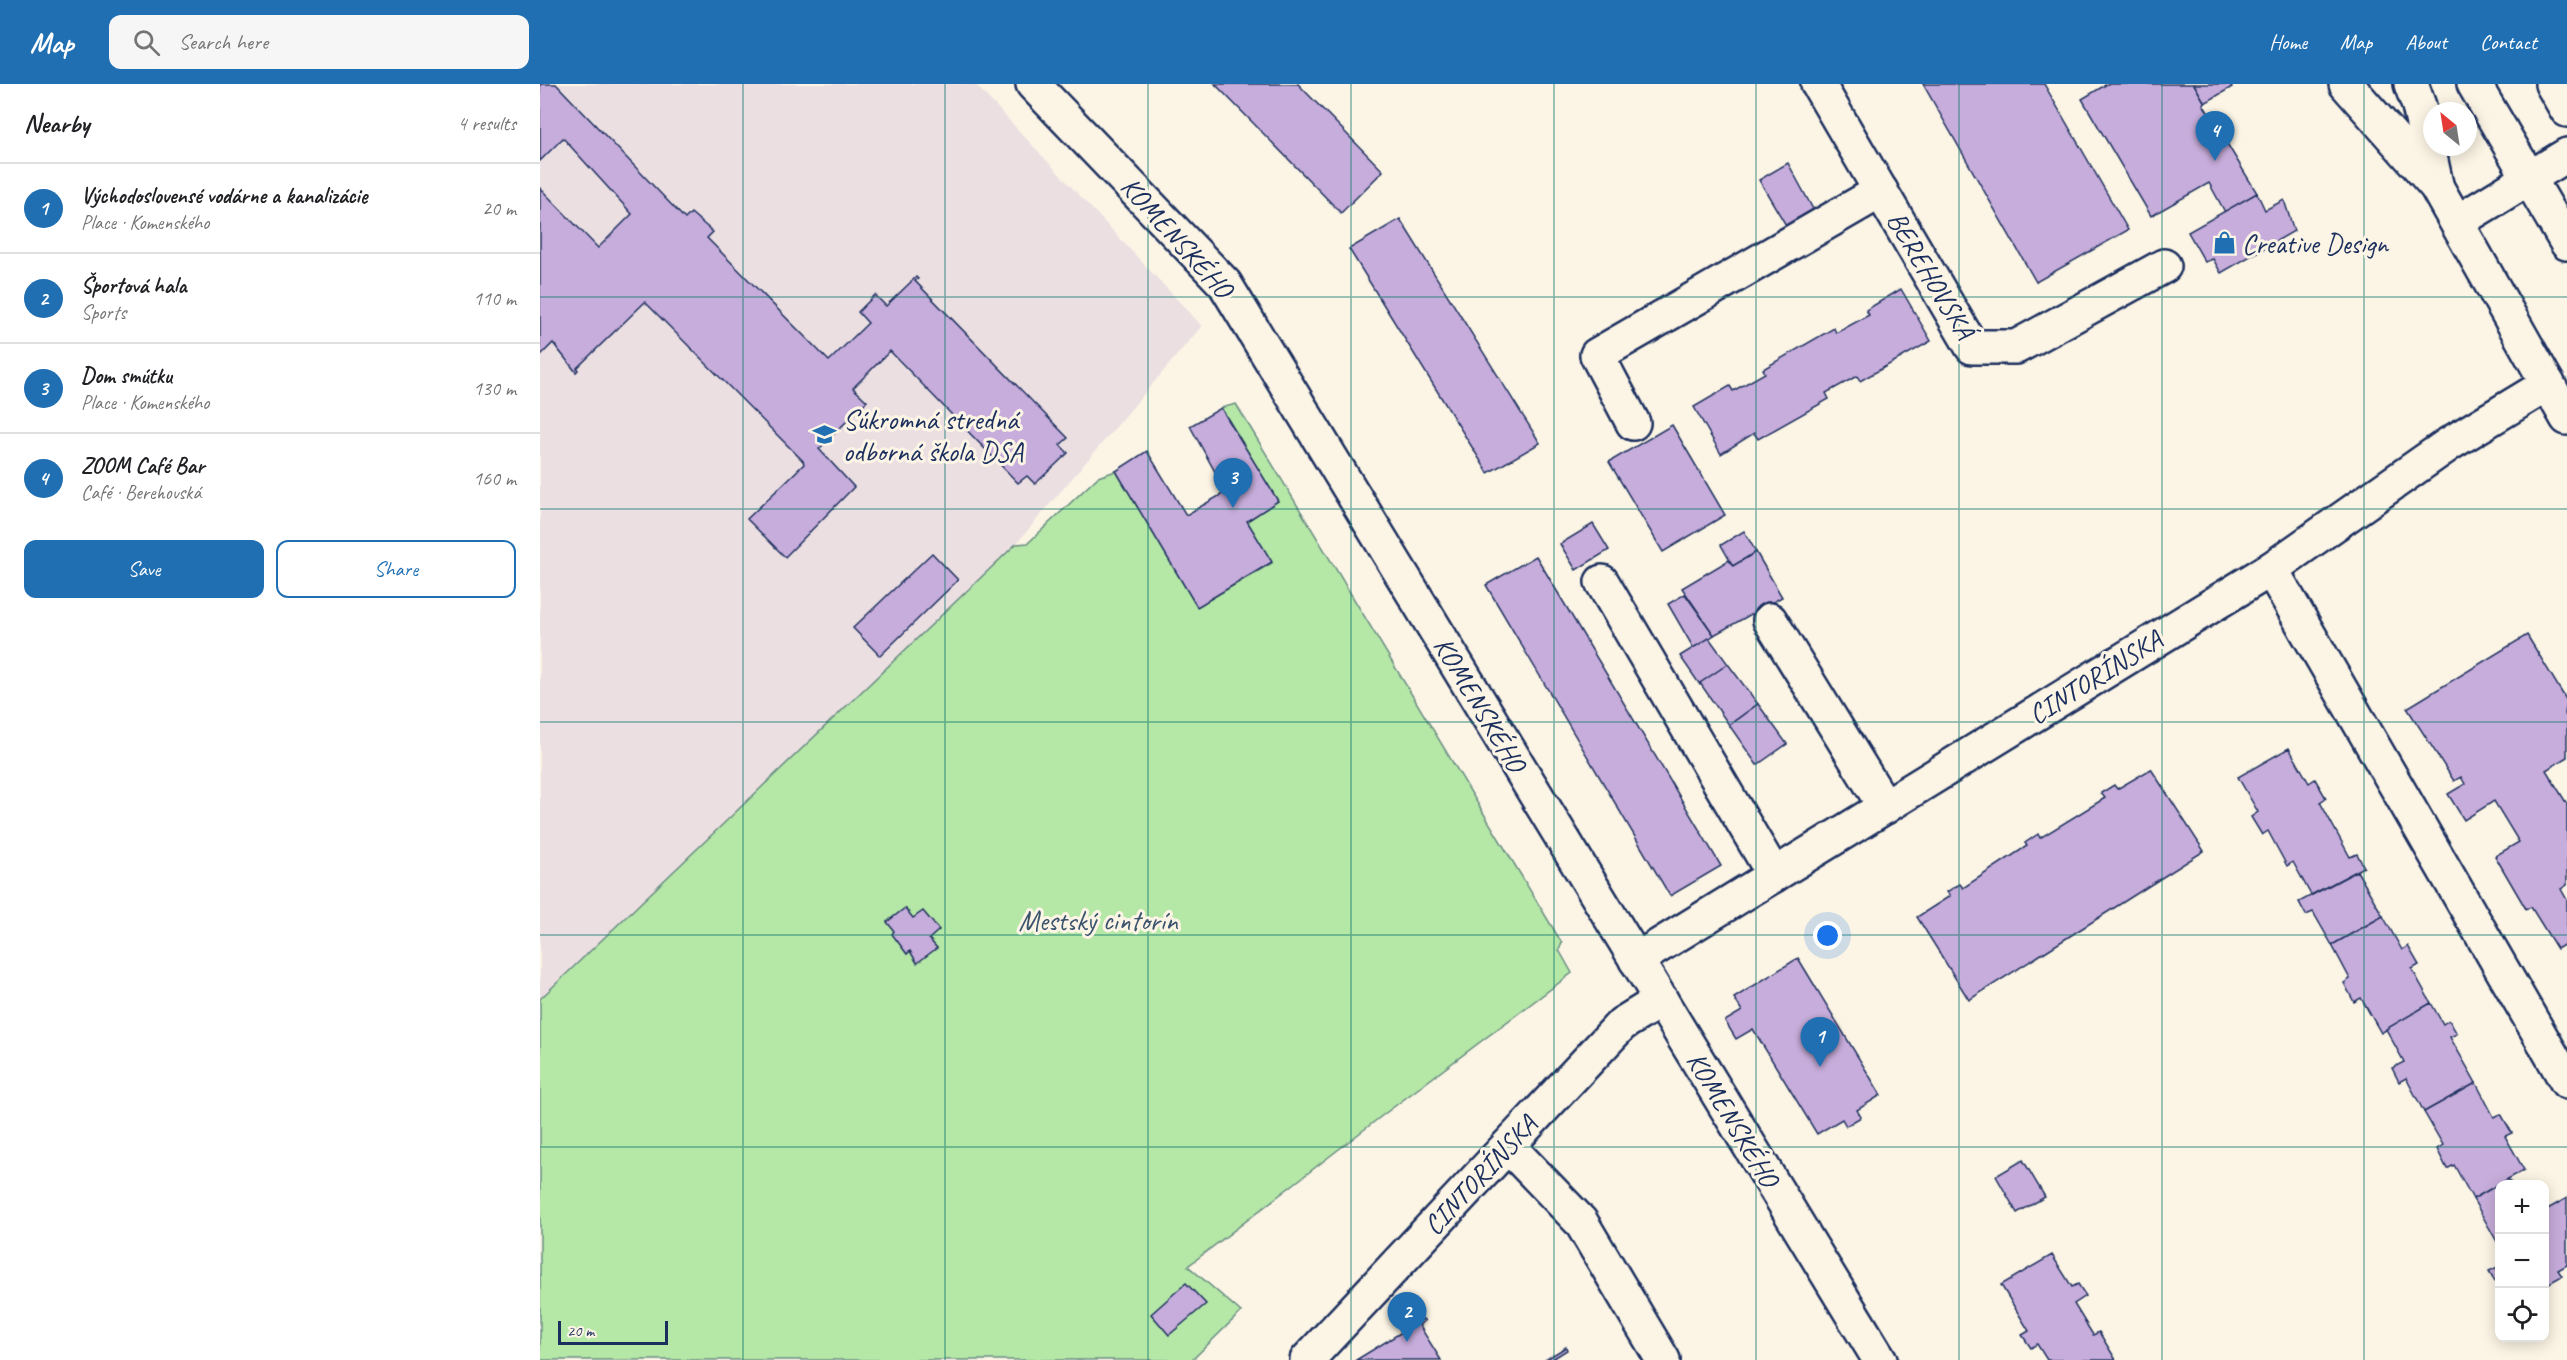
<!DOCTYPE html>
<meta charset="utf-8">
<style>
:root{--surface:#fff;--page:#f6f6f6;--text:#202124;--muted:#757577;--line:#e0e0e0;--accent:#1f6fb2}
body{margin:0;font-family:Caveat,sans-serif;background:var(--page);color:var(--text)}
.controls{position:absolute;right:18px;bottom:18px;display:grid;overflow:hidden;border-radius:12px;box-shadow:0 3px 15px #0003}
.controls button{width:54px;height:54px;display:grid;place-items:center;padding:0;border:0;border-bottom:2px solid var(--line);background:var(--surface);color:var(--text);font:30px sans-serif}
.compass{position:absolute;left:1883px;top:18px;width:54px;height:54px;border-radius:50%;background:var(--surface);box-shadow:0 3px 15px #0003;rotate:330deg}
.scale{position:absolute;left:18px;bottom:15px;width:110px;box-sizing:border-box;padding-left:6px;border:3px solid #1b2f5e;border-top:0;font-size:16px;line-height:21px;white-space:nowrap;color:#1b2f5e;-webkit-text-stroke:4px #fcf5e5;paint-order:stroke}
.you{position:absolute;left:1288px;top:852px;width:21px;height:21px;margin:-15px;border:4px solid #fff;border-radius:50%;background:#1a73e8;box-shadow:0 0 0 9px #1a73e833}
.badge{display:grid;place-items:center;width:39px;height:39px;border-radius:50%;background:var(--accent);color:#fff;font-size:20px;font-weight:700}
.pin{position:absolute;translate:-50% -50px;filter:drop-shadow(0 2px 3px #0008)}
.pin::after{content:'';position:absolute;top:32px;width:21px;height:18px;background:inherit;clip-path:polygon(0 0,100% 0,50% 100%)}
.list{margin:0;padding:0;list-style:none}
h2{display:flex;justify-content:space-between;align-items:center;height:78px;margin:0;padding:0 24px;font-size:26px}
h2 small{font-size:20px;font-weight:400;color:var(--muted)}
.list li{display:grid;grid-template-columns:39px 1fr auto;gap:18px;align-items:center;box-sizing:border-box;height:90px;padding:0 24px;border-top:2px solid var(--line)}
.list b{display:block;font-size:22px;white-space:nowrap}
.list p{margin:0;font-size:20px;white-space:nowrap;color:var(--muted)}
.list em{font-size:20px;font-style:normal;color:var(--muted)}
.actions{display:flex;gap:12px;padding:18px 24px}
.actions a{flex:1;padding:14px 0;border:2px solid var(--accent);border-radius:12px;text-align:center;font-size:21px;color:var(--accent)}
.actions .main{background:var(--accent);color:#fff}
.icon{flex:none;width:33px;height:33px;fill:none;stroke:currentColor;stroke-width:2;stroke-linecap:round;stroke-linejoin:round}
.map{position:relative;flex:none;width:2027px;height:1276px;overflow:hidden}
header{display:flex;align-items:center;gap:36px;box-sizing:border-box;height:84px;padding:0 30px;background:var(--accent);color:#fff}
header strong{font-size:28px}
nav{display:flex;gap:33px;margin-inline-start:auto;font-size:21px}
.search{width:420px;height:54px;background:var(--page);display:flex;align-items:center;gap:15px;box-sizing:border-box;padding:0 21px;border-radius:12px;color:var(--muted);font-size:22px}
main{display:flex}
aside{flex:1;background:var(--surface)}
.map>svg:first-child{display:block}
.built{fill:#ecdfe2}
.green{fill:#b5e7a7;stroke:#688b82;stroke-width:1.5}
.building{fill:#c7addb;stroke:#1b2f5e;stroke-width:1.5}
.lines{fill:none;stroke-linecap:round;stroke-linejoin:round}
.minor-casing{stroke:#1b2f5e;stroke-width:38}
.minor{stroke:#fcf5e5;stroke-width:33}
.grid{fill:none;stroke:#0f766e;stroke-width:1.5;stroke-opacity:0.55}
.labels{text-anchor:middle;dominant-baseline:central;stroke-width:6;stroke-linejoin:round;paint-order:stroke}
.street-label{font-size:28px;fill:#1b2f5e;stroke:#fcf5e5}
.poi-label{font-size:28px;fill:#1b2f5e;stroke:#fcf5e5;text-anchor:start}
.park-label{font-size:28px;fill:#3a546d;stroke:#fcf5e5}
</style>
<header>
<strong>Map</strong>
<div class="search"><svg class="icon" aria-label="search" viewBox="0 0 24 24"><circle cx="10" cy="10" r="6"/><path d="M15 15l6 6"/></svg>Search here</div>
<nav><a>Home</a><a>Map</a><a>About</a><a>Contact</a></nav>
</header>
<main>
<aside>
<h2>Nearby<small>4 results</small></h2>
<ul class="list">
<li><span class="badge">1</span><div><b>Východoslovensé vodárne a kanalizácie</b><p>Place · Komenského</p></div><em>20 m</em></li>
<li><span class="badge">2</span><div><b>Športová hala</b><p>Sports</p></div><em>110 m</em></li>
<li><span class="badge">3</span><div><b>Dom smútku</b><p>Place · Komenského</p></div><em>130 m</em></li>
<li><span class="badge">4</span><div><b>ZOOM Café Bar</b><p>Café · Berehovská</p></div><em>160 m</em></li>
</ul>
<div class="actions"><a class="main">Save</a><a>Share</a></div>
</aside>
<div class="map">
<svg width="2027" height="1276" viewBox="0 0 2027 1276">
<rect width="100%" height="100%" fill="#fcf5e5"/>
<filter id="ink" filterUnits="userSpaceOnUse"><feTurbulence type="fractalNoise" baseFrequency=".0167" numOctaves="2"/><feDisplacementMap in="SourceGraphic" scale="12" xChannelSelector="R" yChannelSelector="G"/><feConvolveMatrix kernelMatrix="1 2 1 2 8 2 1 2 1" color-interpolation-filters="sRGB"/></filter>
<g filter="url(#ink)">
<!-- built -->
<path class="built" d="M 0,0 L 435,0 L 662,242 L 476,460 L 0,915 Z"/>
<!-- green -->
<path class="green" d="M 696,320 L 1022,859 L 1019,866 L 1032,889 L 843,1031 L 648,1182 L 701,1228 L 652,1276 L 0,1276 L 0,915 L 476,460 L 488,459 L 558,393 L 576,387 L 657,523 L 732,479 L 707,437 L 738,417 L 681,324 Z"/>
<!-- building -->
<g class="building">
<path d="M 0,0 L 16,0 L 145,135 L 151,129 L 173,148 L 167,154 L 289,277 L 328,239 L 318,228 L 335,211 L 346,222 L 376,193 L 378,195 L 375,197 L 528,354 L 520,361 L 528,369 L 495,400 L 487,392 L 478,399 L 350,267 L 313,304 L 327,317 L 279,365 L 314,403 L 245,473 L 207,435 L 264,380 L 263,377 L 105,218 L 37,284 L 38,286 L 36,288 L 13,259 L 0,272 L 0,104 L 58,164 L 92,130 L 23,54 L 0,77 Z"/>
<path d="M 675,0 L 758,0 L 843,87 L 801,129 Z"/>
<path d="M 1383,0 L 1504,0 L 1588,146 L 1496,198 Z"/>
<path d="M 1567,0 L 1654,0 L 1665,19 L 1663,20 L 1717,109 L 1685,128 L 1669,99 L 1611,132 L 1542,15 Z"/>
<path d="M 1654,0 L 1690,0 L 1692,3 L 1665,19 Z"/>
<path d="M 1248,79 L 1274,127 L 1247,143 L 1219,96 Z"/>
<path d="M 1717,109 L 1725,126 L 1744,116 L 1754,147 L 1681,189 L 1673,175 L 1665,178 L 1648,148 Z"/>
<path d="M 860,135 L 1000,359 L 948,389 L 809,165 Z"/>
<path d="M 1361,205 L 1391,257 L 1320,297 L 1317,292 L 1286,309 L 1289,315 L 1218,355 L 1214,349 L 1181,370 L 1154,323 L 1190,302 L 1193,307 L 1225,289 L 1223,285 L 1294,244 L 1296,249 L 1329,231 L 1326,226 Z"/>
<path d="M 681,324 L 738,417 L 707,437 L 732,478 L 657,523 L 576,387 L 607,367 L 646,431 L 686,408 L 650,342 Z"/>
<path d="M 1132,341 L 1185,431 L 1123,468 L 1069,378 Z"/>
<path d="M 1053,440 L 1069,466 L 1036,486 L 1020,460 Z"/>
<path d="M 1204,447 L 1216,468 L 1193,482 L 1181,461 Z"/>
<path d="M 1216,468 L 1242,513 L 1174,551 L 1142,504 L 1189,476 L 1193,482 Z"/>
<path d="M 392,469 L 418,496 L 340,572 L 313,544 Z"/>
<path d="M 996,472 L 1181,782 L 1130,812 L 946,501 Z"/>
<path d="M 1145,510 L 1174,551 L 1154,565 L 1128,520 Z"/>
<path d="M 1987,551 L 2027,617 L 2025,630 L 2027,634 L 2027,673 L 2006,686 L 2027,720 L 2027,801 L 2021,805 L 2027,816 L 2027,859 L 2017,865 L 1991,823 L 1986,825 L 1955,772 L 1979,758 L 1954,717 L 1924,736 L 1908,710 L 1925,700 L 1921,693 L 1914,697 L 1867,624 Z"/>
<path d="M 1169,554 L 1188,580 L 1160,601 L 1140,572 Z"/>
<path d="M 1188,580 L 1218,620 L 1189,641 L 1160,599 Z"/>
<path d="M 1218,620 L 1247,660 L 1217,681 L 1189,641 Z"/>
<path d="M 1749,664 L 1769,699 L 1775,695 L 1786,714 L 1780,718 L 1810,773 L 1817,770 L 1824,783 L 1771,811 L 1753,778 L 1747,782 L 1728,747 L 1722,751 L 1711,733 L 1718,728 L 1698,693 Z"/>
<path d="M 1611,685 L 1664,767 L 1429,916 L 1377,833 L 1410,812 L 1407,808 L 1413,804 L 1420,800 L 1423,804 L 1487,762 L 1485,759 L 1498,750 L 1500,754 L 1565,714 L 1561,709 L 1574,701 L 1577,705 Z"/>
<path d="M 1817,787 L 1843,832 L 1792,861 L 1773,828 L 1766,831 L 1759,818 Z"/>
<path d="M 365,824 L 373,834 L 383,827 L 399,846 L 389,855 L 397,864 L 377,879 L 370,867 L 367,870 L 352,850 L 354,847 L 347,838 Z"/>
<path d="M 1843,832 L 1862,866 L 1868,862 L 1879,881 L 1872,885 L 1891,919 L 1841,949 L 1821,914 L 1814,918 L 1804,899 L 1810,895 L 1792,861 Z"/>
<path d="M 1258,874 L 1341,1011 L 1317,1026 L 1321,1033 L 1306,1042 L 1302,1035 L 1277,1050 L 1213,945 L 1196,955 L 1185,937 L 1202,927 L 1194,914 Z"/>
<path d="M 1891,919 L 1903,940 L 1909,936 L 1917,950 L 1910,953 L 1936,999 L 1884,1028 L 1866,994 L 1859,998 L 1852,984 L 1864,978 L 1846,945 Z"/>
<path d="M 1936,999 L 1954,1033 L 1961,1030 L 1972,1049 L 1965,1052 L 1984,1086 L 1933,1115 L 1914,1081 L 1907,1085 L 1897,1065 L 1903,1061 L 1884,1028 Z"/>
<path d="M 1483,1076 L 1505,1113 L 1477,1129 L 1456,1092 Z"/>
<path d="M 1968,1095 L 1971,1100 L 1960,1100 L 1960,1163 L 1933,1115 Z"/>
<path d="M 2027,1114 L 2027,1181 L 2018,1186 L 2022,1192 L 2004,1202 L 2004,1127 Z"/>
<path d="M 1512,1171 L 1532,1203 L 1538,1200 L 1546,1212 L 1534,1220 L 1553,1251 L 1559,1248 L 1576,1276 L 1507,1276 L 1497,1260 L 1491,1264 L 1482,1251 L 1489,1247 L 1461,1201 Z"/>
<path d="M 1960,1182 L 1960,1206 L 1949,1187 Z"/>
<path d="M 646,1199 L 666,1220 L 629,1251 L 611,1230 Z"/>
<path d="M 883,1235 L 885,1237 L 879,1241 L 901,1276 L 816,1276 Z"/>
<path d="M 1026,1263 L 1027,1266 L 1014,1274 L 1016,1276 L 1005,1276 Z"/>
</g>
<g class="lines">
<defs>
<g id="minor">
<path d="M 493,0 L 685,200 L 1340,1276"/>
<path d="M 1278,0 L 1432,263 L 1476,263 L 1624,182"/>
<path d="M 1806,0 L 1896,102 L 2027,334"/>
<path d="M 1871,0 L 1879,22 L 1896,100"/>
<path d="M 1934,0 L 2027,159"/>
<path d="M 2012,0 L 2027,26"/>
<path d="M 1917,138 L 2027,71"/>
<path d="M 1093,339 L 1057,271 L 1341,107"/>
<path d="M 1731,485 L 2027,998"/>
<path d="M 1062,498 L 1234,791"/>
<path d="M 1230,536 L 1345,723"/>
<path d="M 1096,876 L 1731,485 L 1909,360 L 2008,300"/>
<path d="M 968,1062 L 1041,1138 L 1123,1276"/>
<path d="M 767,1276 L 1082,940 L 1121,916"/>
</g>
</defs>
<!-- minor casing -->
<use href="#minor" class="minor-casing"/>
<!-- minor -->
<use href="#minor" class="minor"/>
</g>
</g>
<!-- grid -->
<path class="grid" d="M 203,0 L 203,1276M 405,0 L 405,1276M 608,0 L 608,1276M 811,0 L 811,1276M 1014,0 L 1014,1276M 1216,0 L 1216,1276M 1419,0 L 1419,1276M 1622,0 L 1622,1276M 1824,0 L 1824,1276M 0,213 L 2027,213M 0,425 L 2027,425M 0,638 L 2027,638M 0,851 L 2027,851M 0,1063 L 2027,1063"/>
<!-- icons -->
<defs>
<symbol id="shop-bare" viewBox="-9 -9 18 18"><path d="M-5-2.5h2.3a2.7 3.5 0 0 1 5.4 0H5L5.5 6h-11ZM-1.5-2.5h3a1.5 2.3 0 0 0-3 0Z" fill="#1f6fb2" stroke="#fcf5e5" stroke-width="2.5" paint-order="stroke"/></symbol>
<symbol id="school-bare" viewBox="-9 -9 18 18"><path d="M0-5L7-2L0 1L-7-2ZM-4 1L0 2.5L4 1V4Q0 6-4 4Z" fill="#1f6fb2" stroke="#fcf5e5" stroke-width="2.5" paint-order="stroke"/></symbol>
</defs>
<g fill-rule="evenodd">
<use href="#shop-bare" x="1668" y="142" width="33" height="33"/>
<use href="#school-bare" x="268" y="334" width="33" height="33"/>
</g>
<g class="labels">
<!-- street labels -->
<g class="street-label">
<text transform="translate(637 153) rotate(48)">KOMENSKÉHO</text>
<text transform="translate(1391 191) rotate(59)">BEREHOVSKÁ</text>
<text transform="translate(1555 593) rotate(-32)">CINTORÍNSKA</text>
<text transform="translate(940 620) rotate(59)">KOMENSKÉHO</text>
<text transform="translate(1193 1035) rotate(59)">KOMENSKÉHO</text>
<text transform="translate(940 1091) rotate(-47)">CINTORÍNSKA</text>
</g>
<!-- poi labels -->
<g class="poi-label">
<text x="1702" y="159">Creative Design</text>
<text x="303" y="335">Súkromná stredná<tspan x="303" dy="32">odborná škola DSA</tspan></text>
</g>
<!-- park labels -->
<g class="park-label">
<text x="558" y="836">Mestský cintorín</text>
</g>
</g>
</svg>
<div class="controls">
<button>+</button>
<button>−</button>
<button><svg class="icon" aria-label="locate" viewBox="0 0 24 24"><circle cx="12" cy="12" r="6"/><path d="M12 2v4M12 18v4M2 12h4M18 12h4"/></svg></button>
</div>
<svg class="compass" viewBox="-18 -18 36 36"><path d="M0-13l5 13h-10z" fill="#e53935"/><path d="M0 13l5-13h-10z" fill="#757577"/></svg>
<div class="scale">20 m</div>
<div class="you"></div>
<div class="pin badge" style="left:1280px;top:983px">1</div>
<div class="pin badge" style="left:867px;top:1258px">2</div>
<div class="pin badge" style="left:693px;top:424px">3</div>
<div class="pin badge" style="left:1675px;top:77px">4</div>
</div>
</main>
